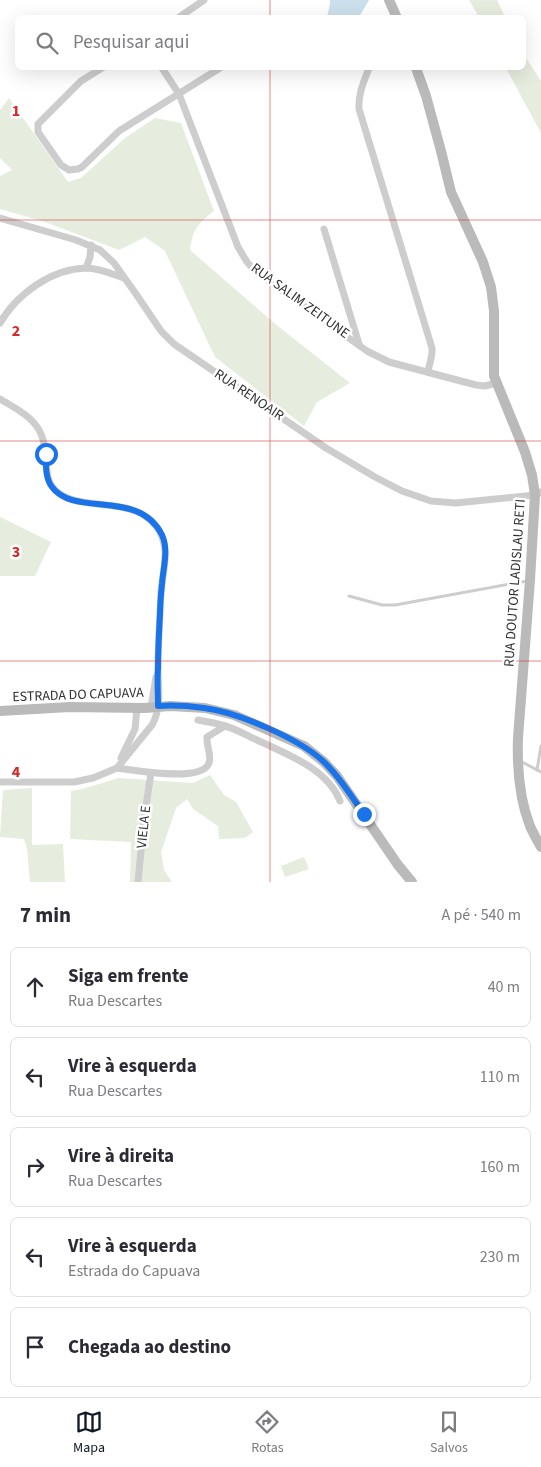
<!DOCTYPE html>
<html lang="pt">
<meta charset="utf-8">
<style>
:root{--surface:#fff;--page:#f2f2f3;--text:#2b2b33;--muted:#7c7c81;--line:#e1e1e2;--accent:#111827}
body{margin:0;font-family:"Source Sans 3",sans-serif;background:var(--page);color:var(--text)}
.stop{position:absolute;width:15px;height:15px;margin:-11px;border:4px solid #1a73e8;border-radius:50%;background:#fff}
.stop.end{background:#1a73e8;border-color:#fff;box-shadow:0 1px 5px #0008}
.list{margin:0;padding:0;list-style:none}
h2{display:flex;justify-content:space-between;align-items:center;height:65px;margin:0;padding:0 20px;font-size:21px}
h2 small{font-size:16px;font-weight:400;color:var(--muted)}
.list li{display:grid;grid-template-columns:32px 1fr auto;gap:15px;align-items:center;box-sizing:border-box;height:80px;margin:0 10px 10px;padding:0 10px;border:1px solid var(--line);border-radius:8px}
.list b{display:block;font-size:19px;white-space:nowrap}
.list p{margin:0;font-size:16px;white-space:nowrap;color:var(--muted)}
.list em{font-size:16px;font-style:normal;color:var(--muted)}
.icon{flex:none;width:28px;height:28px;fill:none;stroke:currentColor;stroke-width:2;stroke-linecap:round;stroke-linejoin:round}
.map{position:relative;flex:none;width:541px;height:882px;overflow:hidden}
.search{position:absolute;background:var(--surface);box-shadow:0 5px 20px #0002;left:15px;right:15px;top:15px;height:55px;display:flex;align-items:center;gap:12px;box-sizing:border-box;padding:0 18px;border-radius:8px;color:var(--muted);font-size:19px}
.sheet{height:515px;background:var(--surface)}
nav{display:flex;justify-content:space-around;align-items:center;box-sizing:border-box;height:70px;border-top:1px solid var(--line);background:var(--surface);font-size:14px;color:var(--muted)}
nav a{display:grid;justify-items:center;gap:2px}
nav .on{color:var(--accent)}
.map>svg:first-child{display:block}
.green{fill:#e6ecde}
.water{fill:#cbe0ec}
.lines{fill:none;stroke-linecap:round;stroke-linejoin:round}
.lane{stroke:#cdcdcd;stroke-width:3}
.street{stroke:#cdcdcd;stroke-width:7}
.secondary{stroke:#bababa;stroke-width:10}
.route{stroke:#1a73e8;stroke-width:6}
.grid{fill:none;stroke:#d62828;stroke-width:1;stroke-opacity:0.55}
.labels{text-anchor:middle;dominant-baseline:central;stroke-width:5;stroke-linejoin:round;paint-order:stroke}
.street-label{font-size:14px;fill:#303030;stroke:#fff}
.grid-label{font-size:16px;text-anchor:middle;font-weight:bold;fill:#d62828;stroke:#fff;stroke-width:5;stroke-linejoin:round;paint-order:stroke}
</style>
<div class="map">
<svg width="541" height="882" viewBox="0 0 541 882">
<rect width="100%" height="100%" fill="#fff"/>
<!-- green -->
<g class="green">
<path d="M 469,0 L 497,0 L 505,17 L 479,17 Z"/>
<path d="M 524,55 L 541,81 L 541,133 L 506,68 L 524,68 Z"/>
<path d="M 9,98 L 68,182 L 81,178 L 125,138 L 155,118 L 181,123 L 214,211 C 198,224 193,228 190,250 L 274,323 L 350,383 L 317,402 L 304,426 L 215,357 L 165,251 L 145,237 L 119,250 L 45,222 L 0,209 L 0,176 L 12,170 L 0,158 L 0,110 Z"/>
<path d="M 0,517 L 51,542 L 35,576 L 0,576 Z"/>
<path d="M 210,775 L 224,795 L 236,802 L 253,832 L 245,838 L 219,839 L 218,826 L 193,809 L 187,799 L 176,808 L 161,852 L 164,870 L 172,882 L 130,882 L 131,842 L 70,839 L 71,791 L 82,789 L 119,778 L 193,783 Z"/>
<path d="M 32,788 L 32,845 L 63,844 L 65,882 L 30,882 L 27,849 L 24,839 L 0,837 L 3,790 Z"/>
<path d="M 304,857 L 309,869 L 285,877 L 281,866 Z"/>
</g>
<!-- water -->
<path class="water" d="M 330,0 L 369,0 L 359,17 L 327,17 L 330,4 Z"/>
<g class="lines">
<!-- lane -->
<g class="lane">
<path d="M 349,596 L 382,605 L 395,605 L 527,581"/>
<path d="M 520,761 L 541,772"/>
<path d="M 537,770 L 541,746"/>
</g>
<!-- street -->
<g class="street">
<path d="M 178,18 L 204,0"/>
<path d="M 102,68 L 81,81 L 38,124 L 38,132 L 61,165 L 69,170 L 78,169 L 82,167 L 119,131 L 220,68"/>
<path d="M 162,68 L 179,94 L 238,247 L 247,262 L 257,273 L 367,351 L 389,362 L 476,385 L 485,386 L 496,383"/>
<path d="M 369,68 C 364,81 358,94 359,109 L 432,348 C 433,357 429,363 428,372"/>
<path d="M 0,218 L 76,240 L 100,250 L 114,263 L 136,294 L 161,331 L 174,344 L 326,448 L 375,477 L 402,491 L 431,501 L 456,503 L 535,495 L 541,492"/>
<path d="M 324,229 L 359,344"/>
<path d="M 86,268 L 90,257 L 91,245"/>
<path d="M 0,323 C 17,294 51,269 86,268 C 99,268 112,274 124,278"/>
<path d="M 0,399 C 11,406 25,412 34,423 C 53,444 39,473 55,490 C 74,510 121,499 145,516 C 157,524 164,536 165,551 C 166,564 162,579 161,592 C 160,618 158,643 158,669 C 158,687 162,708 152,725 L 117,768 L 93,778 L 74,782 L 0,782"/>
<path d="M 151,707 L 156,677"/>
<path d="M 198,720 C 207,722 216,723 225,726 C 236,729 246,735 257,740 C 286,754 327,768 340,801"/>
<path d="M 121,758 L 135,729 L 137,708"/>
<path d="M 117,768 C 134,770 202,783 209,763 C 212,755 206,746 207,737 L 225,726"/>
<path d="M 138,882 L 144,819 L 151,773"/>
</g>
<!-- secondary -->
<g class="secondary">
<path d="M 389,0 L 397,18"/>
<path d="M 416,68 L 426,96 L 441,151 L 451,192 L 483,262 L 491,287 L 494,311 L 494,376 L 525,452 L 532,475 L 535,495 L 530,580 L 518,738 C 517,767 519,798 530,826 C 533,833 537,840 541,847"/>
<path d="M 0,711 L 70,707 L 145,708 L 170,706 L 205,708 L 234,715 L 304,746 L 324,762 L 337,776 L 398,865 L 412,882"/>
</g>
</g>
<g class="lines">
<!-- route -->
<path class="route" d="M 46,454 C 46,465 45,478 52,487 C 75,518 139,488 162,535 C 169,550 163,568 162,584 C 161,594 160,604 160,614 C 159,632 158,650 158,668 C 157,680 158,693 158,706 C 173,705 189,706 204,708 C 237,712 300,739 324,762 C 340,777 351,796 364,814"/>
</g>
<!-- grid -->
<path class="grid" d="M 270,0 L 270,18M 270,68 L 270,882M 0,220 L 541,220M 0,441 L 541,441M 0,661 L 541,661"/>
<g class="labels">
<!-- street labels -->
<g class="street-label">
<text transform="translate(300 301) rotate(36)">RUA SALIM ZEITUNE</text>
<text transform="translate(249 395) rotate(34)">RUA RENOAIR</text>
<text transform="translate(515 583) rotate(-86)">RUA DOUTOR LADISLAU RETI</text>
<text transform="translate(78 695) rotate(-2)">ESTRADA DO CAPUAVA</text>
<text transform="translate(144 827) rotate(-84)">VIELA E</text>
</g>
</g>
<g class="grid-label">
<text x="16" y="116">1</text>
<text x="16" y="336">2</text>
<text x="16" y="557">3</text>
<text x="16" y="777">4</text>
</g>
</svg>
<div class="stop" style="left:46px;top:454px"></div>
<div class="stop end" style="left:364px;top:814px"></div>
<div class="search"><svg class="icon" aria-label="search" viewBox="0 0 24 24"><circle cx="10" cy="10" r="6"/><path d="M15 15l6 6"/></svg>Pesquisar aqui</div>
</div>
<section class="sheet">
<h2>7 min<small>A pé · 540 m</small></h2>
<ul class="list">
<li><svg class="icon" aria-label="ahead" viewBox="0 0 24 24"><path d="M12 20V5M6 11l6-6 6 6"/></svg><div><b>Siga em frente</b><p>Rua Descartes</p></div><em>40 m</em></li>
<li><svg class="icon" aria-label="left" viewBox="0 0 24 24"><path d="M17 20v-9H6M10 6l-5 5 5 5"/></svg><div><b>Vire à esquerda</b><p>Rua Descartes</p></div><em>110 m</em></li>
<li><svg class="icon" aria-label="right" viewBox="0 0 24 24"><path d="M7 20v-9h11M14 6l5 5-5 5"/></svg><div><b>Vire à direita</b><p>Rua Descartes</p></div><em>160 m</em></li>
<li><svg class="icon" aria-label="left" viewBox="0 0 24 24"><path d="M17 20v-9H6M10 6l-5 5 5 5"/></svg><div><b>Vire à esquerda</b><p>Estrada do Capuava</p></div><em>230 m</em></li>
<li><svg class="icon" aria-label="arrive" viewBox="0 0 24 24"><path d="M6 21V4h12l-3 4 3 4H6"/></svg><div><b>Chegada ao destino</b></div></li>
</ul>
</section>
<nav>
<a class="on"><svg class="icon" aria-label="map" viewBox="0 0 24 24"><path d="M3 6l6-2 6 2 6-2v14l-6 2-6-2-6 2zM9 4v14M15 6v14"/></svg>Mapa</a>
<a><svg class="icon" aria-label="directions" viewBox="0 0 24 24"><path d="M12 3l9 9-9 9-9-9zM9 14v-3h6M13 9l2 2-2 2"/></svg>Rotas</a>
<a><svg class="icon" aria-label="saved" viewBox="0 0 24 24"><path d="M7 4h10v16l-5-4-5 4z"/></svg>Salvos</a>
</nav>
